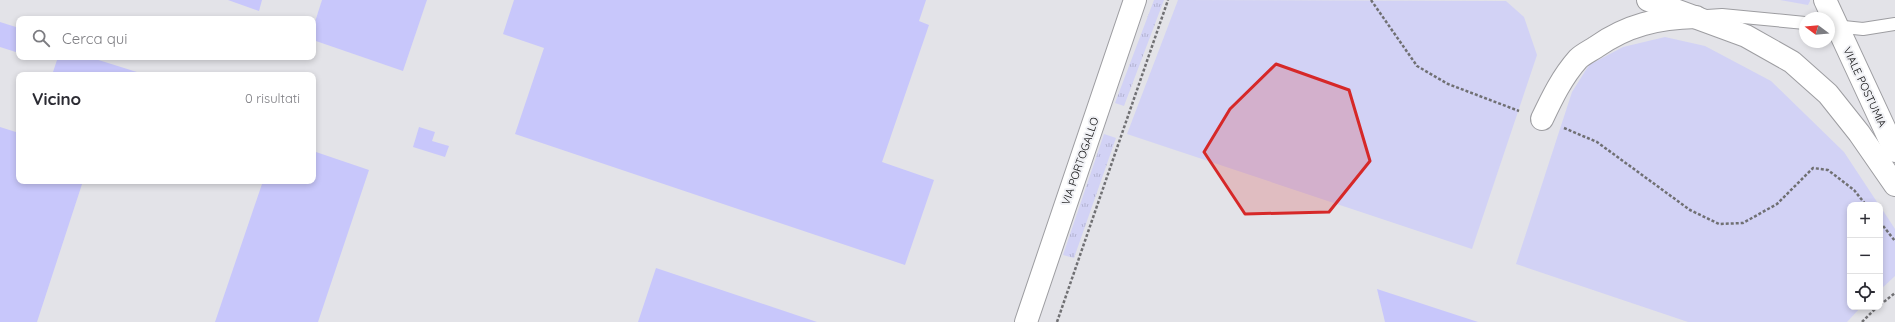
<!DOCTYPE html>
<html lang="it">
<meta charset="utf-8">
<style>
:root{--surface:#fff;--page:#f2f2f3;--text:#2b2b33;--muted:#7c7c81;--line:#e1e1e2}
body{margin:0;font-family:Quicksand,sans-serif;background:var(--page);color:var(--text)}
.controls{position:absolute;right:12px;bottom:12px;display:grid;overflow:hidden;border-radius:8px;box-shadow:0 2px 6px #0003}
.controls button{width:36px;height:36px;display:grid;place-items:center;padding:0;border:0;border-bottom:1px solid var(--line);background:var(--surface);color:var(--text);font:20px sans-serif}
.compass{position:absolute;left:1799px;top:12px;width:36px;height:36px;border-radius:50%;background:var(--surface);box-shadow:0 2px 6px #0003;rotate:286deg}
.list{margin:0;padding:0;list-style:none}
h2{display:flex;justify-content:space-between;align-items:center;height:52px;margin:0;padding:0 16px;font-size:17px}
h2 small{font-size:13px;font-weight:400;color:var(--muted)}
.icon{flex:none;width:22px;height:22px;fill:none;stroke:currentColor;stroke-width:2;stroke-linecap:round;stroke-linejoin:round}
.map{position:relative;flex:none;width:1895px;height:322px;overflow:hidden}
.search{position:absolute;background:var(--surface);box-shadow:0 2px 6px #0003;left:16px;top:16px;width:300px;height:44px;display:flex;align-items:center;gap:10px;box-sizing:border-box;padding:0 14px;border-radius:8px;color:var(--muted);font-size:15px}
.panel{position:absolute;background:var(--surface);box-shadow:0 2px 6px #0003;left:16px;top:72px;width:300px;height:112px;border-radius:8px}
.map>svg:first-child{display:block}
.grass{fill:url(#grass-tufts)}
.park{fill:#d2d2f5}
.building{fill:#c8c7fb}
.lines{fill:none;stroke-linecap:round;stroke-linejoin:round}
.service-casing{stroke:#9d9da1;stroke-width:14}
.minor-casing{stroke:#9d9da1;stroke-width:24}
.secondary-casing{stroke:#9d9da1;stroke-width:24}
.path{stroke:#707073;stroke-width:2.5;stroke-dasharray:3 2;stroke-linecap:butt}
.service{stroke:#fff;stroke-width:12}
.minor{stroke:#fff;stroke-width:22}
.secondary{stroke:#fff;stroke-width:22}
.marked{fill:#d62828;fill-opacity:0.2;stroke:#d62828;stroke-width:3;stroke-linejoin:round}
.labels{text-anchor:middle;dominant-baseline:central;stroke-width:4;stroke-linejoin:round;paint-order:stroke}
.street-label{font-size:11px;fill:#0d0d0e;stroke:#f0f1f5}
</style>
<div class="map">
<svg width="1895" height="322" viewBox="0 0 1895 322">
<defs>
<pattern id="grass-tufts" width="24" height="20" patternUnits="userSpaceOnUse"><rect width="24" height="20" fill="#d2d2f5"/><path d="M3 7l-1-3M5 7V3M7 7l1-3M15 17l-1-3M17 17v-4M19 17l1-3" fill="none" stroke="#b3b3d1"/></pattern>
</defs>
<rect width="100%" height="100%" fill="#e3e3e8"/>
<!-- grass -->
<g class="grass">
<path d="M 1154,0 L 1164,0 L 1124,106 L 1115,103 Z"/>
<path d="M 1104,134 L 1116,138 L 1074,258 L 1063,255 Z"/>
</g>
<!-- park -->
<g class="park">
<path d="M 1178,0 L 1506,1 L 1524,17 L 1537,55 L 1472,249 L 1127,134 Z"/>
<path d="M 1780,0 L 1810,0 L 1810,1 L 1808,5 Z"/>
<path d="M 1665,37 L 1705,46 L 1771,81 L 1844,152 L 1879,205 L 1850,205 L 1850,307 L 1861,307 L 1847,322 L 1688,322 L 1516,264 L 1572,92 L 1589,65 L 1623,47 Z"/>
<path d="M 1880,206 L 1895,229 L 1895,276 L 1880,290 Z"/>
</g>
<!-- building -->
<g class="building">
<path d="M 228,0 L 262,0 L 259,11 Z"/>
<path d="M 322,0 L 427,0 L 403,71 L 313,40 L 313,28 Z"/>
<path d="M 514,0 L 926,0 L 919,21 L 929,25 L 882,162 L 934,180 L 905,265 L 515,134 L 544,48 L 503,34 Z"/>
<path d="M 0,22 L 19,28 L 19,53 L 0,47 Z"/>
<path d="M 58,57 L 89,57 L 140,73 L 140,75 L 52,75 Z"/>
<path d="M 0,127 L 19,133 L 19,181 L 83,181 L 37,322 L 0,322 Z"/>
<path d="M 419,127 L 435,132 L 432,141 L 449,146 L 445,157 L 413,147 Z"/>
<path d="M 313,151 L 369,170 L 318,322 L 215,322 L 263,181 L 313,181 Z"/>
<path d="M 656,268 L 817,322 L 638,322 Z"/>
<path d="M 1377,289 L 1478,322 L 1385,322 Z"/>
</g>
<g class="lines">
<defs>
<g id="service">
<path d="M 1707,16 L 1722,15 L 1805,23"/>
<path d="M 1834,26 L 1863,29 L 1895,24"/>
</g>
<path id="minor" d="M 1542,119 C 1552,98 1562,77 1578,59 C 1583,54 1590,51 1596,47 C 1627,25 1658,18 1696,17"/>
<g id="secondary">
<path d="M 1648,0 L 1746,36 L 1792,62 L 1828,94 L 1859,133 L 1895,185"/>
<path d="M 1825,0 L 1895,151"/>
<path d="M 1026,322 L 1135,0"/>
</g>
</defs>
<!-- service casing -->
<use href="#service" class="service-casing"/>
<!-- minor casing -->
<use href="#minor" class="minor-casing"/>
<!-- secondary casing -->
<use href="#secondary" class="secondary-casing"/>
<!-- path -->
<g class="path">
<path d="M 1371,0 L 1417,66 L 1448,84 L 1519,111"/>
<path d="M 1564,128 L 1597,142 L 1690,210 L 1719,224 L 1743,223 L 1777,204 L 1813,168 L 1828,170 L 1854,190 L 1866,205"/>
<path d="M 1880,222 L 1895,241"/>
<path d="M 1880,305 L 1895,293"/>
<path d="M 1057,322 L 1168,0"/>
<path d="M 1862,322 L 1877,307"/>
</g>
<!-- service -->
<use href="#service" class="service"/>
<!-- minor -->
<use href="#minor" class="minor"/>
<!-- secondary -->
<use href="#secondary" class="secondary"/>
</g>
<!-- marked area -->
<path class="marked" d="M 1276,64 L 1349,90 L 1370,161 L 1329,212 L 1245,214 L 1204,152 L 1230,109 Z"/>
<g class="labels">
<!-- street labels -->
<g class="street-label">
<text transform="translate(1865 87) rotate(65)">VIALE POSTUMIA</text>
<text transform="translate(1080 161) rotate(-71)">VIA PORTOGALLO</text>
</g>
</g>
</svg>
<div class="controls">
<button>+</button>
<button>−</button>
<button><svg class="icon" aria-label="locate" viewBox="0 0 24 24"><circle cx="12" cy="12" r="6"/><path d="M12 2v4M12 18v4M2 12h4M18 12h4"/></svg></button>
</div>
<svg class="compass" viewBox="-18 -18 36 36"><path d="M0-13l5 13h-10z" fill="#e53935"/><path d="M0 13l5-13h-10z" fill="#7c7c81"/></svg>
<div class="search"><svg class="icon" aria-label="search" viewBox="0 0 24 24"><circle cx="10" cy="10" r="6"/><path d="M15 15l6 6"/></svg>Cerca qui</div>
<section class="panel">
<h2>Vicino<small>0 risultati</small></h2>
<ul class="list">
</ul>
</section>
</div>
